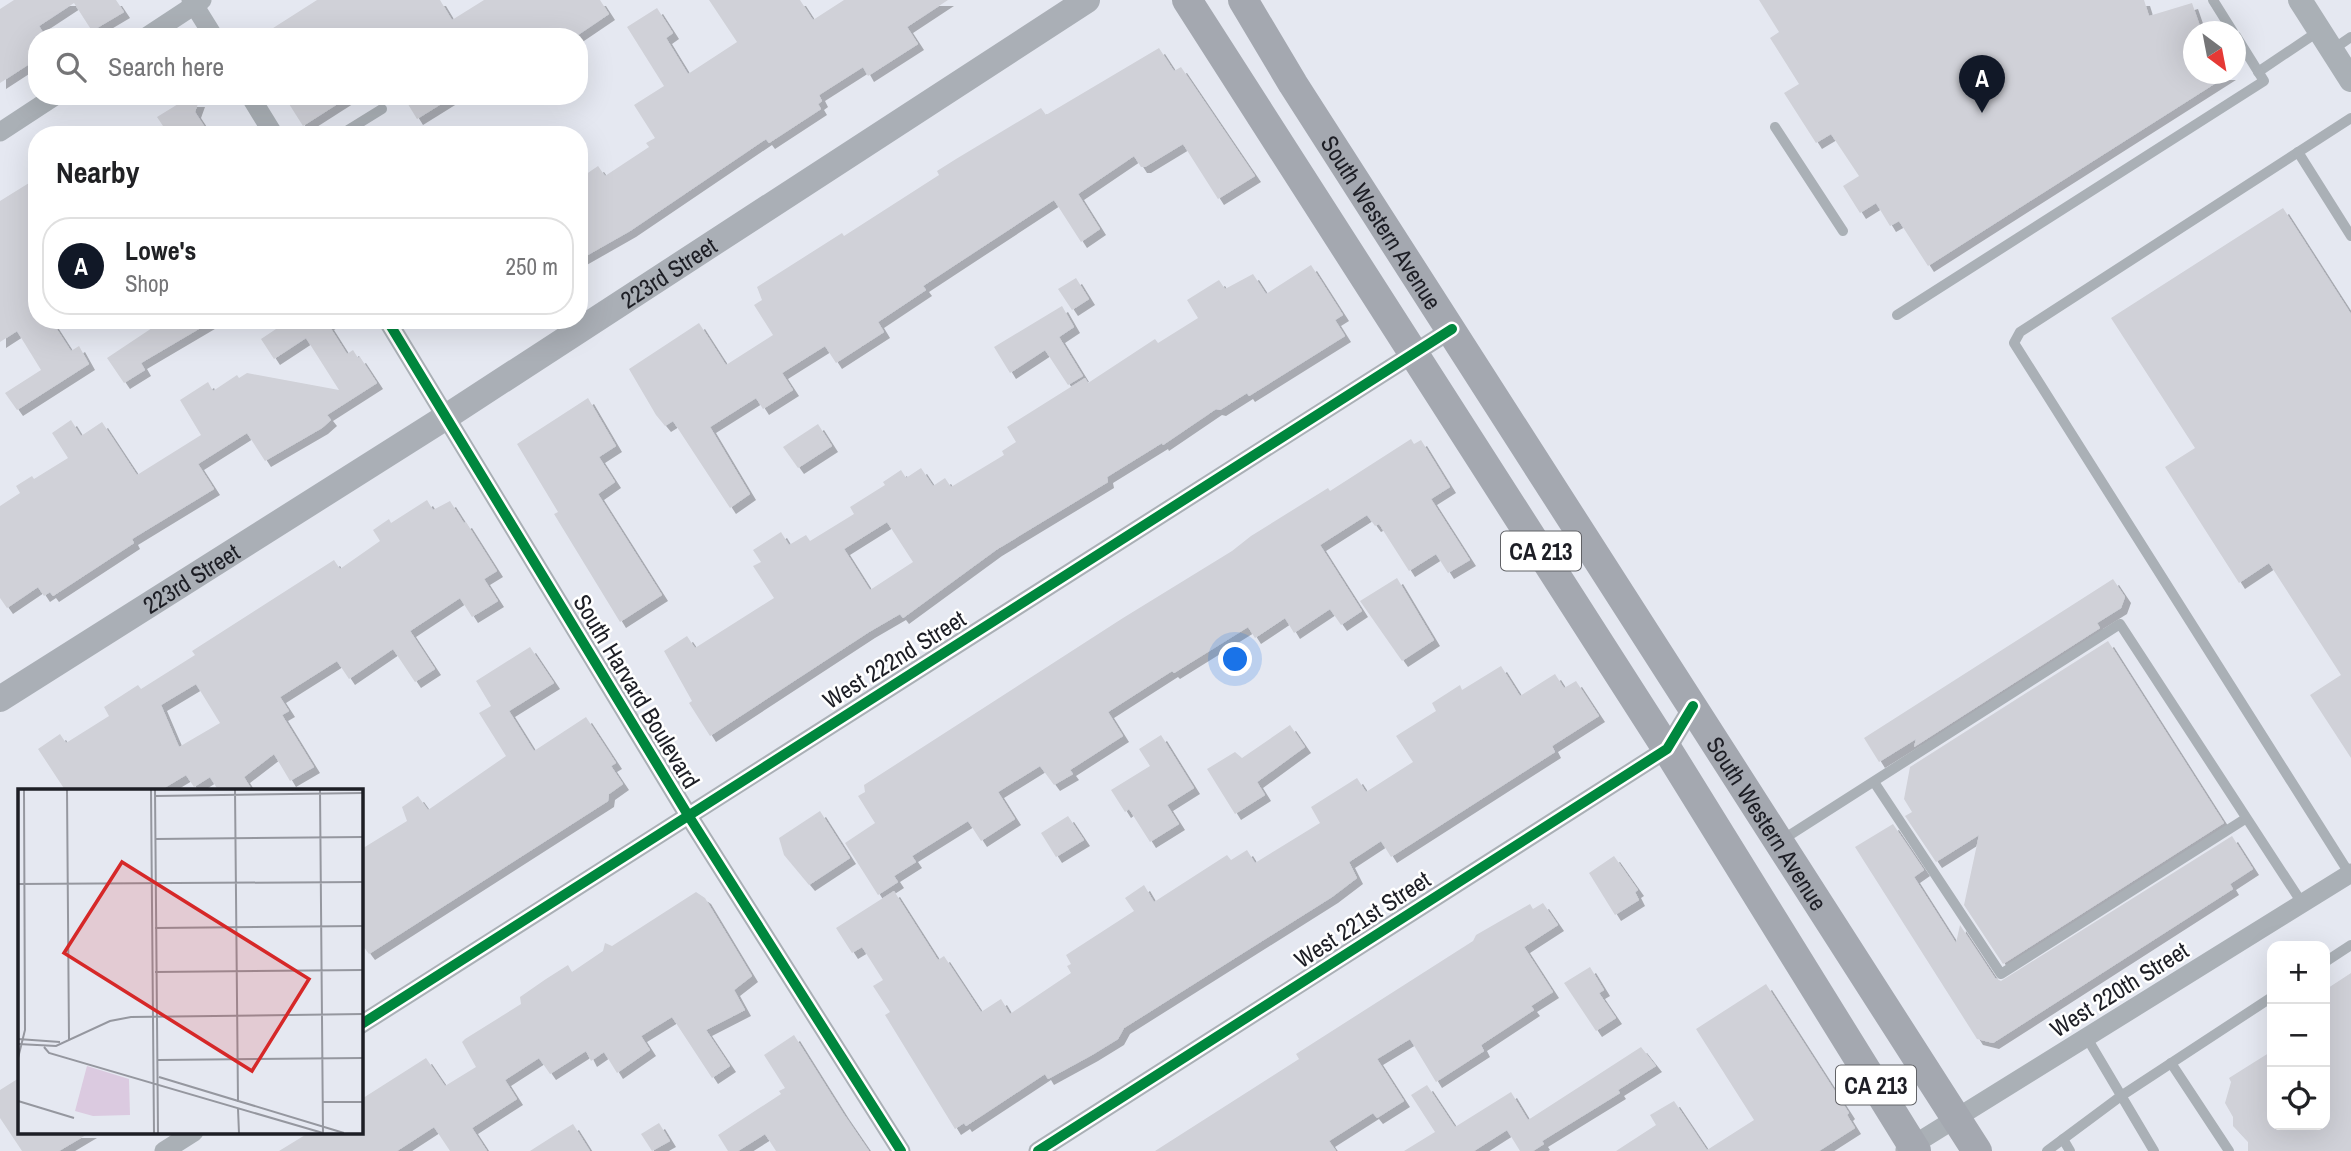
<!DOCTYPE html>
<meta charset="utf-8">
<style>
:root{--surface:#fff;--page:#f2f2f2;--text:#202124;--muted:#757577;--line:#e0e0e0;--accent:#111827}
body{margin:0;font-family:"Archivo Narrow",sans-serif;background:var(--page);color:var(--text)}
.controls{position:absolute;right:21px;bottom:21px;display:grid;overflow:hidden;border-radius:14px;box-shadow:0 7px 28px #0002}
.controls button{width:63px;height:63px;display:grid;place-items:center;padding:0;border:0;border-bottom:2px solid var(--line);background:var(--surface);color:var(--text);font:35px sans-serif}
.compass{position:absolute;left:2183px;top:21px;width:63px;height:63px;border-radius:50%;background:var(--surface);box-shadow:0 7px 28px #0002;rotate:148deg}
.you{position:absolute;left:1236px;top:660px;width:24px;height:24px;margin:-18px;border:5px solid #fff;border-radius:50%;background:#1a73e8;box-shadow:0 0 0 10px #1a73e833}
.badge{display:grid;place-items:center;width:46px;height:46px;border-radius:50%;background:var(--accent);color:#fff;font-size:23px;font-weight:700}
.pin{position:absolute;translate:-50% -58px;filter:drop-shadow(0 2px 4px #0008)}
.pin::after{content:'';position:absolute;top:37px;width:24px;height:21px;background:inherit;clip-path:polygon(0 0,100% 0,50% 100%)}
.list{margin:0;padding:0;list-style:none}
h2{display:flex;justify-content:space-between;align-items:center;height:91px;margin:0;padding:0 28px;font-size:30px}
h2 small{font-size:23px;font-weight:400;color:var(--muted)}
.list li{display:grid;grid-template-columns:46px 1fr auto;gap:21px;align-items:center;box-sizing:border-box;height:98px;margin:0 14px 14px;padding:0 14px;border:2px solid var(--line);border-radius:28px}
.list b{display:block;font-size:26px;white-space:nowrap}
.list p{margin:0;font-size:23px;white-space:nowrap;color:var(--muted)}
.list em{font-size:23px;font-style:normal;color:var(--muted)}
.icon{flex:none;width:38px;height:38px;fill:none;stroke:currentColor;stroke-width:2;stroke-linecap:round;stroke-linejoin:round}
.map{position:relative;flex:none;width:2351px;height:1151px;overflow:hidden}
.search{position:absolute;background:var(--surface);box-shadow:0 7px 28px #0002;left:28px;top:28px;width:560px;height:77px;display:flex;align-items:center;gap:18px;box-sizing:border-box;padding:0 24px;border-radius:28px;color:var(--muted);font-size:26px}
.panel{position:absolute;background:var(--surface);box-shadow:0 7px 28px #0002;left:28px;top:126px;width:560px;height:203px;border-radius:28px}
.map>svg:first-child{display:block}
.building{fill:#d0d1d8;fill-rule:evenodd;filter:url(#shadow)}
.lines{fill:none;stroke-linecap:round;stroke-linejoin:round}
.service{stroke:#aab0b6;stroke-width:10}
.minor{stroke:#aab0b6;stroke-width:19}
.tertiary{stroke:#aab0b6;stroke-width:24}
.secondary{stroke:#aaafb6;stroke-width:26}
.primary{stroke:#a4a8b0;stroke-width:30}
.cycleway-casing{stroke:#fff;stroke-width:15}
.cycleway{stroke:#00873e;stroke-width:10}
.labels{text-anchor:middle;dominant-baseline:central;stroke-width:5;stroke-linejoin:round;paint-order:stroke}
.shield{fill:#fff;stroke:#616266;stroke-width:2}
.shield-label{font-size:23px;font-weight:bold;fill:#1d1e25}
.street-label{font-size:24px;fill:#1d1e25;stroke:#fff}
.inset-road{fill:none;stroke:#95979f;stroke-width:2}
.view{fill:#d62828;fill-opacity:0.15;stroke:#d62828;stroke-width:3.5}
.inset-edge{fill:none;stroke:#1d1e25;stroke-width:3.5}
</style>
<div class="map">
<svg width="2351" height="1151" viewBox="0 0 2351 1151">
<defs>
<filter id="shadow"><feDropShadow dx="6" dy="6" stdDeviation="0" flood-color="#0004"/></filter>
</defs>
<rect width="100%" height="100%" fill="#e5e8f1"/>
<!-- building -->
<g class="building">
<path d="M 14,0 L 116,0 L 124,12 L 92,31 L 74,3 L 39,26 L 46,37 L 37,37 L 37,59 L 0,83 L 0,9 Z"/>
<path d="M 317,0 L 440,0 L 452,20 L 484,0 L 600,0 L 609,14 L 575,37 L 259,37 Z"/>
<path d="M 709,0 L 800,0 L 813,20 L 844,0 L 948,0 L 907,27 L 918,44 L 868,76 L 863,67 L 819,95 L 822,101 L 818,104 L 821,109 L 769,143 L 766,139 L 630,231 L 579,260 L 579,179 L 598,166 L 605,176 L 649,147 L 646,143 L 655,138 L 634,105 L 664,86 L 627,27 L 657,8 L 673,33 L 666,38 L 688,74 L 737,42 Z"/>
<path d="M 1759,0 L 2144,0 L 2149,16 L 2192,3 L 2202,32 L 2194,32 L 2194,74 L 2230,74 L 1928,266 L 1899,221 L 1890,226 L 1876,203 L 1860,213 L 1843,186 L 1859,176 L 1831,134 L 1816,143 L 1784,93 L 1799,84 L 1770,38 L 1779,32 Z"/>
<path d="M 1159,48 L 1174,71 L 1181,67 L 1255,176 L 1218,199 L 1183,144 L 1145,167 L 1141,167 L 1134,156 L 1078,194 L 1100,229 L 1081,242 L 1054,200 L 923,286 L 926,290 L 878,322 L 884,332 L 836,363 L 825,346 L 782,373 L 793,390 L 763,409 L 756,398 L 710,427 L 750,494 L 730,508 L 673,421 L 665,426 L 656,415 L 629,369 L 699,323 L 726,365 L 773,335 L 754,305 L 762,300 L 757,287 L 842,233 L 844,236 L 939,175 L 937,171 L 956,159 L 1041,108 L 1046,115 Z"/>
<path d="M 284,96 L 350,96 L 303,126 Z"/>
<path d="M 403,96 L 454,96 L 417,119 Z"/>
<path d="M 183,101 L 199,101 L 195,112 L 210,135 L 169,135 L 157,117 Z"/>
<path d="M 37,178 L 37,320 L 51,320 L 71,351 L 79,346 L 89,364 L 17,410 L 5,393 L 41,370 L 17,331 L 0,342 L 0,201 Z"/>
<path d="M 2283,208 L 2351,314 L 2351,758 L 2310,695 L 2341,675 L 2269,563 L 2239,583 L 2165,467 L 2195,448 L 2111,318 Z"/>
<path d="M 1311,265 L 1343,315 L 1335,320 L 1345,336 L 1249,396 L 1247,393 L 1220,410 L 1216,409 L 1163,445 L 1162,443 L 1107,477 L 1108,482 L 996,550 L 903,618 L 900,614 L 869,632 L 710,736 L 689,703 L 692,701 L 664,651 L 687,636 L 695,648 L 774,598 L 753,566 L 761,562 L 753,550 L 781,532 L 789,545 L 806,535 L 810,541 L 854,514 L 850,507 L 885,485 L 883,482 L 901,470 L 906,478 L 921,468 L 933,486 L 945,478 L 951,487 L 1004,455 L 1002,451 L 1016,442 L 1007,427 L 1085,378 L 1088,383 L 1155,339 L 1158,343 L 1198,318 L 1187,300 L 1219,280 L 1225,289 L 1253,274 L 1266,294 ZM 887,522 L 913,562 L 870,590 L 844,549 Z"/>
<path d="M 1076,278 L 1089,299 L 1072,310 L 1058,289 Z"/>
<path d="M 1062,306 L 1074,327 L 1059,337 L 1083,376 L 1068,385 L 1045,350 L 1010,373 L 994,347 Z"/>
<path d="M 164,320 L 214,320 L 141,363 L 145,370 L 124,383 L 107,358 Z"/>
<path d="M 270,320 L 334,320 L 328,324 L 347,354 L 353,350 L 358,358 L 360,357 L 377,383 L 327,415 L 331,420 L 322,428 L 265,461 L 247,433 L 198,464 L 214,489 L 132,539 L 134,543 L 53,596 L 50,592 L 44,596 L 38,587 L 7,608 L 0,598 L 0,506 L 20,493 L 16,486 L 32,476 L 34,479 L 68,458 L 52,433 L 71,420 L 81,436 L 102,422 L 137,475 L 201,435 L 180,400 L 208,382 L 213,391 L 237,375 L 239,378 L 247,373 L 339,390 L 306,338 L 274,359 L 261,339 L 276,329 Z"/>
<path d="M 588,398 L 616,446 L 599,457 L 615,482 L 598,494 L 662,595 L 620,622 L 554,514 L 558,512 L 517,444 Z"/>
<path d="M 818,424 L 832,446 L 798,468 L 783,447 Z"/>
<path d="M 1411,439 L 1414,444 L 1421,440 L 1450,487 L 1431,499 L 1470,560 L 1448,573 L 1436,554 L 1409,571 L 1379,524 L 1375,526 L 1367,515 L 1320,545 L 1362,611 L 1341,625 L 1330,609 L 1294,633 L 1285,618 L 1255,638 L 1248,627 L 1174,673 L 1172,671 L 1108,712 L 1123,736 L 1070,770 L 1073,774 L 1054,785 L 1040,766 L 998,792 L 1015,819 L 981,841 L 968,821 L 912,856 L 916,862 L 894,876 L 898,882 L 878,895 L 845,843 L 875,823 L 858,796 L 865,792 L 864,785 L 1123,618 L 1232,551 L 1251,536 L 1328,488 L 1330,491 Z"/>
<path d="M 427,500 L 433,510 L 450,501 L 464,523 L 466,522 L 497,571 L 484,579 L 498,601 L 472,617 L 460,598 L 410,631 L 435,669 L 415,682 L 393,649 L 349,679 L 337,661 L 280,697 L 289,711 L 282,715 L 314,767 L 290,781 L 274,754 L 244,777 L 252,790 L 218,790 L 210,777 L 194,787 L 186,775 L 161,790 L 65,790 L 38,749 L 60,734 L 66,743 L 109,716 L 104,707 L 138,685 L 141,689 L 195,655 L 192,651 L 334,560 L 340,569 L 380,541 L 373,530 L 389,519 L 391,523 ZM 196,684 L 220,723 L 179,747 L 161,705 Z"/>
<path d="M 1397,578 L 1434,640 L 1402,661 L 1360,601 Z"/>
<path d="M 2113,579 L 2125,597 L 2121,608 L 2097,623 L 2100,628 L 1914,747 L 1916,739 L 1879,762 L 1864,738 Z"/>
<path d="M 2108,641 L 2224,823 L 2003,964 L 1964,905 L 1979,835 L 1936,862 L 1905,816 L 1912,812 L 1904,799 L 1910,767 Z"/>
<path d="M 530,647 L 554,683 L 509,711 L 534,751 L 586,717 L 616,763 L 611,766 L 623,784 L 609,794 L 608,801 L 369,954 L 360,942 L 360,850 L 407,821 L 402,807 L 418,796 L 428,810 L 506,756 L 479,713 L 491,706 L 476,681 Z"/>
<path d="M 1501,666 L 1520,696 L 1555,674 L 1564,688 L 1576,681 L 1599,716 L 1552,746 L 1555,752 L 1391,857 L 1381,841 L 1349,862 L 1357,878 L 1332,897 L 1124,1028 L 1118,1039 L 1092,1055 L 1048,1079 L 1045,1074 L 966,1126 L 964,1123 L 955,1129 L 885,1015 L 890,1012 L 873,986 L 883,980 L 862,947 L 852,953 L 836,928 L 894,891 L 938,960 L 944,956 L 981,1012 L 1001,999 L 1010,1014 L 1071,973 L 1067,966 L 1071,964 L 1066,955 L 1134,911 L 1125,898 L 1144,885 L 1154,902 L 1227,855 L 1231,860 L 1247,850 L 1255,863 L 1320,823 L 1311,807 L 1357,778 L 1366,792 L 1413,762 L 1396,736 L 1436,711 L 1432,703 L 1460,685 L 1462,690 Z"/>
<path d="M 1290,725 L 1305,747 L 1257,782 L 1265,795 L 1235,814 L 1207,769 L 1235,752 L 1242,758 Z"/>
<path d="M 1161,735 L 1194,788 L 1167,805 L 1179,824 L 1150,842 L 1129,809 L 1125,812 L 1111,790 L 1150,766 L 1139,749 Z"/>
<path d="M 820,811 L 850,858 L 809,885 L 784,855 L 779,838 Z"/>
<path d="M 1068,816 L 1084,840 L 1056,857 L 1041,833 Z"/>
<path d="M 1893,824 L 1924,870 L 1914,877 L 1956,943 L 1960,925 L 1995,978 L 2001,981 L 2232,836 L 2253,869 L 2230,884 L 2233,889 L 1993,1043 L 1977,1039 L 1855,847 Z"/>
<path d="M 1614,856 L 1638,890 L 1635,892 L 1639,900 L 1615,915 L 1589,873 Z"/>
<path d="M 696,892 L 705,898 L 752,976 L 734,990 L 745,1010 L 706,1030 L 730,1066 L 712,1078 L 672,1017 L 641,1036 L 650,1050 L 617,1073 L 604,1052 L 591,1061 L 586,1051 L 550,1074 L 539,1058 L 505,1080 L 517,1099 L 472,1128 L 487,1151 L 450,1151 L 434,1127 L 397,1151 L 279,1151 L 310,1132 L 360,1132 L 360,1100 L 426,1058 L 445,1086 L 476,1067 L 462,1042 L 465,1039 L 521,1004 L 520,997 L 546,979 L 568,965 L 572,972 L 603,951 L 605,943 L 612,946 Z"/>
<path d="M 1543,903 L 1558,925 L 1524,947 L 1553,992 L 1531,1006 L 1534,1010 L 1481,1045 L 1484,1051 L 1436,1082 L 1410,1039 L 1377,1059 L 1404,1101 L 1377,1118 L 1373,1113 L 1329,1141 L 1336,1151 L 1155,1151 L 1299,1059 L 1296,1054 L 1473,941 L 1476,935 L 1530,904 L 1533,909 Z"/>
<path d="M 1590,967 L 1604,990 L 1599,993 L 1616,1018 L 1596,1031 L 1564,983 Z"/>
<path d="M 2351,973 L 2351,1151 L 2248,1151 L 2248,1142 L 2233,1126 L 2233,1117 L 2225,1103 L 2231,1082 L 2229,1078 L 2272,1051 L 2272,1125 L 2325,1125 L 2325,990 Z"/>
<path d="M 1766,984 L 1849,1113 L 1847,1115 L 1855,1128 L 1819,1151 L 1616,1151 L 1656,1125 L 1650,1115 L 1674,1101 L 1707,1150 L 1754,1120 L 1696,1029 Z"/>
<path d="M 794,1035 L 843,1113 L 869,1151 L 776,1151 L 765,1134 L 738,1151 L 728,1151 L 718,1135 L 781,1094 L 779,1091 L 785,1088 L 764,1055 Z"/>
<path d="M 1641,1047 L 1656,1066 L 1618,1090 L 1620,1093 L 1542,1141 L 1544,1144 L 1533,1151 L 1520,1151 L 1507,1130 L 1474,1151 L 1404,1151 L 1435,1132 L 1411,1095 L 1427,1085 L 1455,1127 L 1511,1092 L 1528,1120 Z"/>
<path d="M 19,1078 L 19,1132 L 91,1132 L 59,1151 L 22,1151 L 0,1118 L 0,1090 Z"/>
<path d="M 659,1123 L 670,1141 L 652,1151 L 641,1134 Z"/>
<path d="M 573,1124 L 590,1151 L 530,1151 L 555,1135 Z"/>
</g>
<g class="lines">
<!-- service -->
<g class="service">
<path d="M 2213,0 L 2233,32"/>
<path d="M 2332,50 L 2351,37"/>
<path d="M 2258,72 L 2319,31"/>
<path d="M 2351,118 L 2020,332 L 2014,343 L 2351,876"/>
<path d="M 1775,127 L 1843,231"/>
<path d="M 340,135 L 382,109"/>
<path d="M 2298,152 L 2351,236"/>
<path d="M 1897,315 L 2264,81 L 2236,36"/>
<path d="M 1874,782 L 2001,974 L 2245,819"/>
<path d="M 1782,840 L 2120,624 L 2302,903"/>
<path d="M 2325,962 L 2351,945"/>
<path d="M 2087,1038 L 2154,1151"/>
<path d="M 2171,1063 L 2229,1151"/>
<path d="M 2063,1139 L 2070,1151"/>
<path d="M 2047,1151 L 2121,1096 L 2272,997"/>
</g>
<!-- minor -->
<g class="minor">
<path d="M 191,0 L 214,37"/>
<path d="M 146,37 L 202,0"/>
<path d="M 250,96 L 274,135"/>
<path d="M 0,132 L 55,96"/>
<path d="M 387,320 L 688,815 L 901,1151"/>
<path d="M 360,1025 L 1452,329"/>
<path d="M 1905,1150 L 2351,873"/>
<path d="M 164,1151 L 194,1132"/>
<path d="M 1038,1151 L 1667,749 L 1693,706"/>
</g>
<!-- tertiary -->
<path class="tertiary" d="M 2300,0 L 2351,80"/>
<!-- secondary -->
<path class="secondary" id="s1" d="M 0,699 L 446,417 L 1087,0"/>
<!-- primary -->
<g class="primary">
<path d="M 1187,0 L 1667,749 L 1916,1151"/>
<path id="s2" d="M 1243,0 L 1293,84 L 1977,1151"/>
</g>
<defs>
<g id="cycleway">
<path d="M 387,320 L 688,815 L 901,1151"/>
<path d="M 360,1025 L 1452,329"/>
<path d="M 1038,1151 L 1667,749 L 1693,706"/>
</g>
</defs>
<!-- cycleway casing -->
<use href="#cycleway" class="cycleway-casing"/>
<!-- cycleway -->
<use href="#cycleway" class="cycleway"/>
</g>
<g class="labels">
<!-- shield labels -->
<g class="shield">
<rect x="1501" y="531.5" width="80" height="39" rx="5"/>
<rect x="1836" y="1065.5" width="80" height="39" rx="5"/>
</g>
<g class="shield-label">
<text x="1541" y="551">CA 213</text>
<text x="1876" y="1085">CA 213</text>
</g>
<!-- street labels -->
<g class="street-label">
<text stroke="none"><textPath href="#s2" startOffset="262">South Western Avenue</textPath></text>
<text stroke="none"><textPath href="#s1" startOffset="793">223rd Street</textPath></text>
<text stroke="none"><textPath href="#s1" startOffset="226">223rd Street</textPath></text>
<text transform="translate(894 659) rotate(-32)">West 222nd Street</text>
<text transform="translate(637 691) rotate(59)">South Harvard Boulevard</text>
<text stroke="none"><textPath href="#s2" startOffset="976">South Western Avenue</textPath></text>
<text transform="translate(1362 919) rotate(-33)">West 221st Street</text>
<text transform="translate(2119 989) rotate(-32)">West 220th Street</text>
</g>
</g>
<!-- overview -->
<g transform="translate(18 789)">
<rect width="345" height="345" fill="#e5e8f1"/>
<path d="M 69,277 L 111,290 L 112,326 L 75,327 L 57,322 Z" fill="#dbcae0"/>
<path class="inset-road" d="M 49,1 L 51,251M 133,1 L 136,344M 137,1 L 140,344M 217,1 L 220,313M 302,1 L 305,344M 137,7 L 345,4M 137,50 L 345,48M 0,95 L 345,93M 137,139 L 345,137M 137,183 L 345,181M 0,250 L 42,253M 0,255 L 38,257 L 92,232 L 113,228 L 345,225M 26,258 L 31,264 L 305,344M 0,269 L 7,241 L 6,1M 140,271 L 345,269M 141,288 L 326,344M 0,312 L 56,329M 305,313 L 345,313M 220,320 L 221,344"/>
<path class="view" d="M 104,73 L 291,190 L 234,282 L 46,164 Z"/>
<rect width="345" height="345" class="inset-edge"/>
</g>
</svg>
<div class="controls">
<button>+</button>
<button>−</button>
<button><svg class="icon" aria-label="locate" viewBox="0 0 24 24"><circle cx="12" cy="12" r="6"/><path d="M12 2v4M12 18v4M2 12h4M18 12h4"/></svg></button>
</div>
<svg class="compass" viewBox="-18 -18 36 36"><path d="M0-13l5 13h-10z" fill="#e53935"/><path d="M0 13l5-13h-10z" fill="#757577"/></svg>
<div class="you"></div>
<div class="pin badge" style="left:1982px;top:113px">A</div>
<div class="search"><svg class="icon" aria-label="search" viewBox="0 0 24 24"><circle cx="10" cy="10" r="6"/><path d="M15 15l6 6"/></svg>Search here</div>
<section class="panel">
<h2>Nearby<small></small></h2>
<ul class="list">
<li><span class="badge">A</span><div><b>Lowe's</b><p>Shop</p></div><em>250 m</em></li>
</ul>
</section>
</div>
